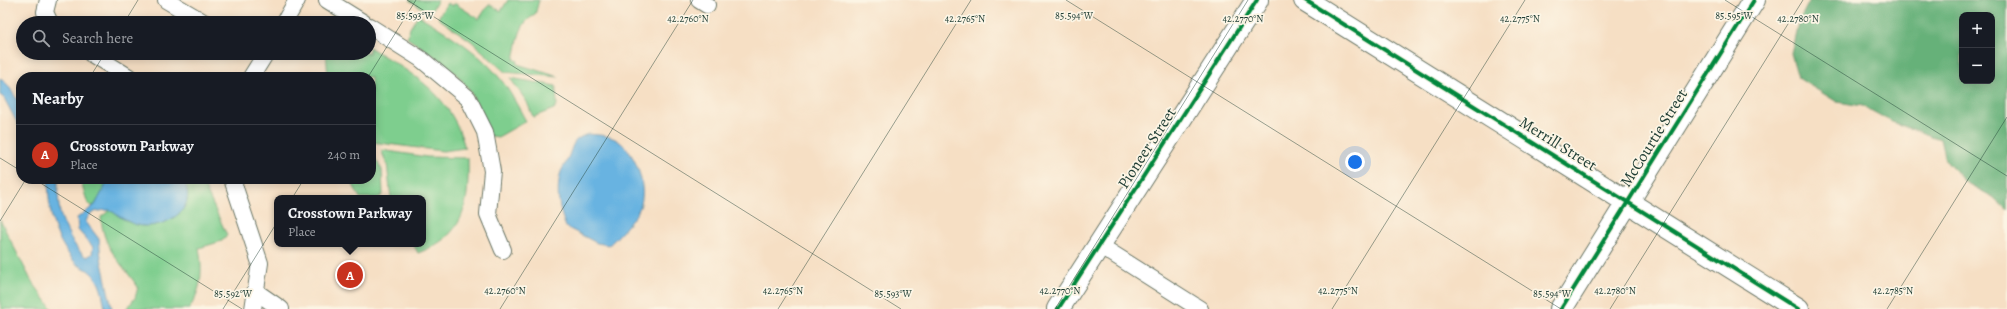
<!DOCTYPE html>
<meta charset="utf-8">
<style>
:root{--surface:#171b24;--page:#20242c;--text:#f1f3f6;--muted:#9ea1a6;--line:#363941;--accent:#c8321e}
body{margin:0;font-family:Alegreya,serif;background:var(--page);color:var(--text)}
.controls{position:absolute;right:12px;top:12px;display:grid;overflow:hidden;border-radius:8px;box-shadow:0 2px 10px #0003}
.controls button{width:36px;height:36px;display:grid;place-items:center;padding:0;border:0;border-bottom:1px solid var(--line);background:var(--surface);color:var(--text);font:20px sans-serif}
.you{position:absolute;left:1355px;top:162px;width:14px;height:14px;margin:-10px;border:3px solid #fff;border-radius:50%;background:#1a73e8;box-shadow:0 0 0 6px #1a73e833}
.badge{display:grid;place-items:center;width:26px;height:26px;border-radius:50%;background:var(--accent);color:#fff;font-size:13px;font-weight:700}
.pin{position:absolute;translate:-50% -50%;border:2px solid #fff;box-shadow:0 1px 4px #0006}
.popup{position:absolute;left:274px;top:195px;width:152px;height:52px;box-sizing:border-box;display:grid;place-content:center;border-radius:8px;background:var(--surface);filter:drop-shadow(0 1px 3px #0005);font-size:13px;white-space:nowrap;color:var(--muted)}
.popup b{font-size:15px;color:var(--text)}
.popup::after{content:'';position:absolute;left:50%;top:100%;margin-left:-8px;border:8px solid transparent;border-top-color:var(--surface)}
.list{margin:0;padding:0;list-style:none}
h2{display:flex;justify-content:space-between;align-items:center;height:52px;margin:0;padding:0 16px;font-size:17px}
h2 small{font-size:13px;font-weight:400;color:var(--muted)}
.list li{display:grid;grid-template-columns:26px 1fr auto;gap:12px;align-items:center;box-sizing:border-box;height:60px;padding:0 16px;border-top:1px solid var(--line)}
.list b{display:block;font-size:15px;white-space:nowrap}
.list p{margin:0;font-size:13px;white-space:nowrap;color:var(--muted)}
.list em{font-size:13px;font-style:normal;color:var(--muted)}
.icon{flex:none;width:22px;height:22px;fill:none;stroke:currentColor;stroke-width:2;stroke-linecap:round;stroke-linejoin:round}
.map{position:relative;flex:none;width:2007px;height:309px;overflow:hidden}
.search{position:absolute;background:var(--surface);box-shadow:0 2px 10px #0003;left:16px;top:16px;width:360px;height:44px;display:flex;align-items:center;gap:10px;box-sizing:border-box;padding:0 14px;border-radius:22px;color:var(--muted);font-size:15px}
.panel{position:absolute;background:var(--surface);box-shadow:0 2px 10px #0003;left:16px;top:72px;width:360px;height:112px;border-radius:16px}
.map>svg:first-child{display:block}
.green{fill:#7ece8e;stroke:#4e8661}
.forest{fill:#66b179;stroke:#427756;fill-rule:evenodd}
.water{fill:#68b3e1;stroke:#44788a}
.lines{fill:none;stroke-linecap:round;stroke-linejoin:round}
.service-casing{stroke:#6a7666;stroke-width:18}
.minor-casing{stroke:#6a7666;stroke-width:24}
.service{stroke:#fff;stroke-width:16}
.minor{stroke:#fff;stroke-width:22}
.cycleway-casing{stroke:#fcf5e5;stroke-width:6}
.cycleway{stroke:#00873e;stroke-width:4}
.ticks{fill:none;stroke:#1f3d34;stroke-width:1;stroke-opacity:0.45}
.labels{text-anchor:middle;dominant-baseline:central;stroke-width:3.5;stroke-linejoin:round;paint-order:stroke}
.street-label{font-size:16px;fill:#1f3d34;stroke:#fcf5e5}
.ticks-label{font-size:10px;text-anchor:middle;fill:#1f3d34;stroke:#fcf5e5;stroke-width:3.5;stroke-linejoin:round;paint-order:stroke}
</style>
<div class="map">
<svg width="2007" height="309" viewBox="0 0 2007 309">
<rect width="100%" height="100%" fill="#fcf5e5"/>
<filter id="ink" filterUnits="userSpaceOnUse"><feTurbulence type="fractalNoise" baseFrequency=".025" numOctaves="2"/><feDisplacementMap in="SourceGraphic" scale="8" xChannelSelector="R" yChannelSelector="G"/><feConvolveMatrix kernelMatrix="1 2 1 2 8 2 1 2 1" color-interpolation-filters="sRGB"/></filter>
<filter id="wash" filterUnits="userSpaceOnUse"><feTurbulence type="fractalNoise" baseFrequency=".012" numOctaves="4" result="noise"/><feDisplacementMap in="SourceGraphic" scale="16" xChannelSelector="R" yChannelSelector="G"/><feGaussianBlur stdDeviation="0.9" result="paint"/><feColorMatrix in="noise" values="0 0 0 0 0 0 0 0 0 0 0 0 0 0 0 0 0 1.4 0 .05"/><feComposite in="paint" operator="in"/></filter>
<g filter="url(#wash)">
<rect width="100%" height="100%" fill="#f6dfc4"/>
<!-- green -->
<g class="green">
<path d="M 409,0 L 438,0 L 430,13 Z"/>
<path d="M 508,0 L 539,0 L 535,15 C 518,23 518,43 514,59 L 518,61 L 517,64 L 559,77 L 505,72 L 471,41 L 438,18 L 447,3 L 453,6 L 454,3 L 479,19 L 489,4 L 501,11 Z"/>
<path d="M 418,15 C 446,32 478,51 498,76 C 510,90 517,105 526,121 L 498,137 L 490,136 C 483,121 477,102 468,88 C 453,67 429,52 407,38 L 410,28 Z"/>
<path d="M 369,47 C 414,75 450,92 465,148 L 443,151 L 371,142 L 371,77 L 328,77 L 326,53 L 369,53 Z"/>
<path d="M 510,78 L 556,86 L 557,105 L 554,109 L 533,117 L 527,102 Z"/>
<path d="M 381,150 L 427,157 L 468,158 C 469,205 466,235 418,253 L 413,244 L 423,244 L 423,198 L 391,198 L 387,164 Z"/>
<path d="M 371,151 L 382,170 L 383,195 L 378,198 L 360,198 L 350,179 L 371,179 Z"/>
<path d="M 80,179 L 109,179 L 95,205 L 92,206 L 88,204 Z"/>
<path d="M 183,179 L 201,179 L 227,235 L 222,241 L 199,248 C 203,271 202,289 189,309 L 126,309 L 135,298 L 138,287 C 121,262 103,249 101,217 L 110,210 C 121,218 132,226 146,226 C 164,226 192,213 187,190 C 186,186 186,182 183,179 Z"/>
<path d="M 0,220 L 31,280 L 52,309 L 2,309 L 0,304 Z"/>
</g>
<!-- forest -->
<path class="forest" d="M 1810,0 L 2007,0 L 2007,210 L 1993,197 L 1965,182 L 1945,160 L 1940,139 L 1892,122 L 1863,106 L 1837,102 L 1798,78 L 1791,53 L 1798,23 ZM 1962,15 L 1992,15 L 1992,81 L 1962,81 Z"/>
<!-- water -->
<g class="water">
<path d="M 0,78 L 8,85 L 21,106 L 21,130 L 4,98 L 0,95 Z"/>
<path d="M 588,134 C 597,135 607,135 615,139 C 635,149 648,186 640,207 C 637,216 616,239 609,245 L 597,243 L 566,227 C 559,210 556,193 560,175 C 561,169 566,164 568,158 C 574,143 572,140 588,134 Z"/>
<path d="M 48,179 L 58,179 C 58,190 58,202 60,213 C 63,224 77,254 87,257 L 92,254 L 93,247 L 78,230 L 77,218 L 95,205 L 109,179 L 183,179 C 186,182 186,186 187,190 C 192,213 164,226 146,226 C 132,226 122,218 110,210 C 100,211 89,210 86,222 L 99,239 L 101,258 L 112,309 L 105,309 C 103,296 101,281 90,272 C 85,267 78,267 73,260 C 52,233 49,213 48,179 Z"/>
</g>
</g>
<g filter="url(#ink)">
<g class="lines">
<defs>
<g id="service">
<path d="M 48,0 L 45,12 L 50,23"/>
<path d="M 166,0 L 205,23"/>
<path d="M 327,0 L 364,23"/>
<path d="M 699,0 L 707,5"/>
<path d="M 284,23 L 297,0"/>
<path d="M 369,26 L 421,59 L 468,98 L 485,132 L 492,171 L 488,214 L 503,250"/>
<path d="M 90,53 L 129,77"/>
<path d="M 251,77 L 266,53"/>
<path d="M 232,179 L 260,263 L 253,309"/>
<path d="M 1099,245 L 1200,309"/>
<path d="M 255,291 L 281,309"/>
</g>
<g id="minor">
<path d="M 1305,0 L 1798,309"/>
<path d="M 1058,309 L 1257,0"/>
<path d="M 1561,309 L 1754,0"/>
</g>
</defs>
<!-- service casing -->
<use href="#service" class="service-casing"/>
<!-- minor casing -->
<use href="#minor" class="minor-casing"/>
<!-- service -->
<use href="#service" class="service"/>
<!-- minor -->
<use href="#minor" class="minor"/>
<defs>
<g id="cycleway">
<path d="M 1305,0 L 1798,309"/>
<path d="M 1058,309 L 1257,0"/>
<path d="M 1561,309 L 1754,0"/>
</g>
</defs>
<!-- cycleway casing -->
<use href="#cycleway" class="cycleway-casing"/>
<!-- cycleway -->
<use href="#cycleway" class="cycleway"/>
</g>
</g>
<!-- ticks -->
<path class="ticks" d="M 407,0 L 901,309M 1066,0 L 1561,309M 1725,0 L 2007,176M 124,23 L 138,0M 90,77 L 105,53M 368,77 L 416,0M 0,158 L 21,171M 34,179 L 242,309M 0,221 L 26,179M 223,309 L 304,179M 500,309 L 693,0M 778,309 L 971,0M 1055,309 L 1248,0M 1332,309 L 1525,0M 1610,309 L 1803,0M 1887,309 L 2007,117"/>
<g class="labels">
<!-- street labels -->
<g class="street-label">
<text transform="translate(1654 138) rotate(-58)">McCourtie Street</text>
<text transform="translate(1558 144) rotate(32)">Merrill Street</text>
<text transform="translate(1147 148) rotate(-57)">Pioneer Street</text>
</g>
</g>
<g class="ticks-label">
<text x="1074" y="19">85.594°W</text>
<text x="415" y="19">85.593°W</text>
<text x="1734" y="19">85.595°W</text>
<text x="688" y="22">42.2760°N</text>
<text x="965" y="22">42.2765°N</text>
<text x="1243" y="22">42.2770°N</text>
<text x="1520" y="22">42.2775°N</text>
<text x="1798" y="22">42.2780°N</text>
<text x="505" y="294">42.2760°N</text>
<text x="783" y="294">42.2765°N</text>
<text x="1060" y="294">42.2770°N</text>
<text x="1338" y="294">42.2775°N</text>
<text x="1615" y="294">42.2780°N</text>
<text x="1893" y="294">42.2785°N</text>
<text x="233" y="297">85.592°W</text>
<text x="893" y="297">85.593°W</text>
<text x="1552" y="297">85.594°W</text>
</g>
</svg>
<div class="controls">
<button>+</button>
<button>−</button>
</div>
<div class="you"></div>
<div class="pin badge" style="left:350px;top:275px">A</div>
<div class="popup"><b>Crosstown Parkway</b>Place</div>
<div class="search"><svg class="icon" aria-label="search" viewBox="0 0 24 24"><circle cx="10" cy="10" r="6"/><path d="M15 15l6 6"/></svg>Search here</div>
<section class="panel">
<h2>Nearby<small></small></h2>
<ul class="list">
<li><span class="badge">A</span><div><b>Crosstown Parkway</b><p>Place</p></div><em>240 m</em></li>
</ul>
</section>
</div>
